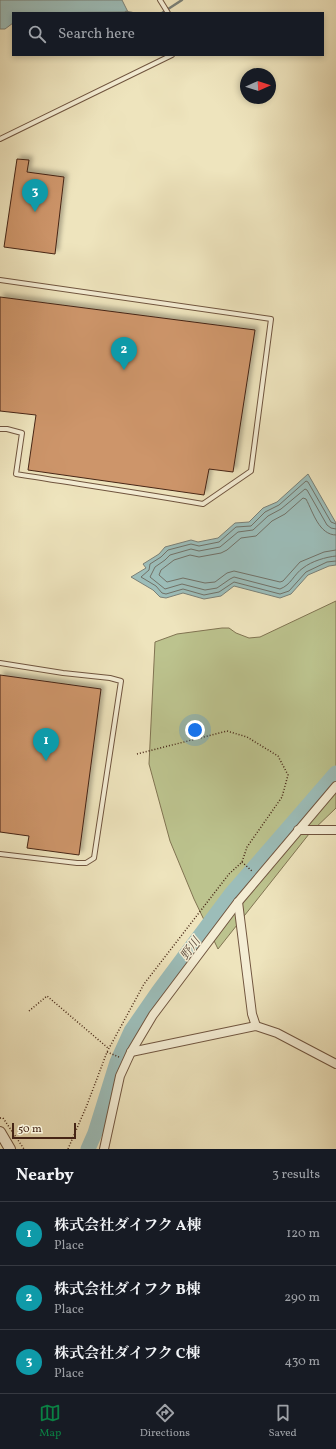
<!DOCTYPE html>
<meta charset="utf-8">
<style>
:root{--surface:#171b24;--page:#242831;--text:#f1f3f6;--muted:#9ea1a6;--line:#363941;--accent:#0b8043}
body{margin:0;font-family:Vollkorn,"Noto Serif JP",serif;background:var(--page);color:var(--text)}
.compass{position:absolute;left:240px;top:68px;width:36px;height:36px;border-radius:50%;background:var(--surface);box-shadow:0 2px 6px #0003;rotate:87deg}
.scale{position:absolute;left:12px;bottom:10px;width:64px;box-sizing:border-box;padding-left:4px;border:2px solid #462515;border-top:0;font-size:11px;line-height:14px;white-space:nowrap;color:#462515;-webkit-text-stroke:3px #f4edd4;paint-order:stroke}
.you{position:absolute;left:195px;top:730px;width:14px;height:14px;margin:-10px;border:3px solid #fff;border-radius:50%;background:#1a73e8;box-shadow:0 0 0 6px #1a73e833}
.badge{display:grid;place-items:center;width:26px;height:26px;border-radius:50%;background:var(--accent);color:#fff;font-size:13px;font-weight:700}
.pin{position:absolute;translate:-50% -33px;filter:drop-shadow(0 1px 2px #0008)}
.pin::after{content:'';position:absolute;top:21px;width:14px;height:12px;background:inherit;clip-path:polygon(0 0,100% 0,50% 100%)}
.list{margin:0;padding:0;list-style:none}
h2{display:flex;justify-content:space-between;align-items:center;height:52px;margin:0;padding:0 16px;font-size:17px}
h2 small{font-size:13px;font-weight:400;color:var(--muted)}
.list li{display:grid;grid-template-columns:26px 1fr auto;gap:12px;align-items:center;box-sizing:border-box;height:64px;padding:0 16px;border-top:1px solid var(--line)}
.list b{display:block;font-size:15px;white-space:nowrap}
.list p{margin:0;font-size:13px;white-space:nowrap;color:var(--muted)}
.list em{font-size:13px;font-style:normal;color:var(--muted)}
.icon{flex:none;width:22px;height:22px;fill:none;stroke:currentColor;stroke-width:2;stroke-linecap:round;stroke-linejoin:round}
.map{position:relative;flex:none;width:336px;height:1149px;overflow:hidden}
.search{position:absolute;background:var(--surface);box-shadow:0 2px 6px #0003;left:12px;right:12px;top:12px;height:44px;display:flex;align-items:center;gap:10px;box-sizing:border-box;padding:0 14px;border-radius:0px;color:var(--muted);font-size:15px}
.sheet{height:244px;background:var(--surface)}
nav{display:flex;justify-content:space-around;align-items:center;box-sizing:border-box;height:56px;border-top:1px solid var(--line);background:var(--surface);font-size:11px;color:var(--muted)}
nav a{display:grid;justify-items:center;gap:2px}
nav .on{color:var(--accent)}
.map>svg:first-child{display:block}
.green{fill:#bcc38e;stroke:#817452}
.water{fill:#9cbdb9;stroke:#7a8077}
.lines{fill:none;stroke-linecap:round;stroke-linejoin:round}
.shore{stroke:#717167;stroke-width:1}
.stream{stroke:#7a8077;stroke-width:2.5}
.river{stroke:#9cbdb9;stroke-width:15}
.building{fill:#cd956b;stroke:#462515;filter:url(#shadow)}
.service-casing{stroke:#70553f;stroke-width:6}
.minor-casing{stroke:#70553f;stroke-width:10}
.tertiary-casing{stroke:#70553f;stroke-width:12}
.path{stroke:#462515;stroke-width:1.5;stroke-dasharray:1 2;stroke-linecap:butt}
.service{stroke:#f4edd4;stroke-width:4}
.minor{stroke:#f4edd4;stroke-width:8}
.tertiary{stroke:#f4edd4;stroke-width:10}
.labels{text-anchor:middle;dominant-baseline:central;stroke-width:3;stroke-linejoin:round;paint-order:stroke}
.water-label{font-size:12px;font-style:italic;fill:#5c4b3e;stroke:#f4edd4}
</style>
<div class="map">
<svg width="336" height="1149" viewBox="0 0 336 1149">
<defs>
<filter id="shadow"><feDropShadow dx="3.5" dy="-3.5" stdDeviation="2" flood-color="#0004"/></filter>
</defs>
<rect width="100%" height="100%" fill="#eee4bd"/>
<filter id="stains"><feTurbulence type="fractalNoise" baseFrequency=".005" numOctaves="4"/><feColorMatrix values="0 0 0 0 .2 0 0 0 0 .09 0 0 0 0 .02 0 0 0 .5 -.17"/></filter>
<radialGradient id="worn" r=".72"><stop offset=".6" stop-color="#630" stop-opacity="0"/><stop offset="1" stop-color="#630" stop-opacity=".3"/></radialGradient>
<!-- green -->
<path class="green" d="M 336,601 L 336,808 L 309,834 L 218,949 L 194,899 L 170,841 L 149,764 L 155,642 L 177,634 L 222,628 L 229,628 L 236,633 L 249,638 L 260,637 Z"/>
<!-- water -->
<g class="water">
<path d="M 0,0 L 122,0 L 128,12 L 13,13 L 13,23 L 5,29 L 0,29 Z"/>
<path d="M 308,474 L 336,523 L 336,565 L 329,566 L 308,575 L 291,594 L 280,598 L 234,586 L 221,596 L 204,599 L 183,593 L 166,598 L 160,597 L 153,590 L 131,577 L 146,568 L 143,564 L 159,554 L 165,547 L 191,540 L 198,542 L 218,538 L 235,523 L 249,522 L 263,508 L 277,502 Z"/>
</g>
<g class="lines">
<!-- shore -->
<g class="shore">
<path d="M 336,524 L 331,522 L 308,482 L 306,481 L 279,505 L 265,512 L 251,526 L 236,527 L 219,542 L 199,546 L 191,544 L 168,550 L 161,557 L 150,564 L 149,570 L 141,577 L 156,586 L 162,593 L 166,594 L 183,589 L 204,595 L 219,592 L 234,582 L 280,594 L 289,591 L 306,572 L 327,562 L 336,561"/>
<path d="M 336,529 L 331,528 L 327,525 L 307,490 L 305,489 L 281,509 L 268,516 L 253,530 L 238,532 L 220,547 L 199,551 L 191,549 L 170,555 L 165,560 L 155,567 L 150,577 L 165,589 L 182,584 L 205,590 L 217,588 L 230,579 L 234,577 L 280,589 C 291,585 294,574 303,568 C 312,561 326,557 336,556"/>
<path d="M 336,535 C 319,535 313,512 306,499 L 303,498 L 285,514 L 272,521 L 256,536 L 241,538 L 227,550 L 221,553 L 199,557 L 190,555 L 174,560 L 161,570 L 159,575 L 167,582 L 183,578 L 205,583 L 215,582 L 227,573 L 234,571 L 280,582 L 283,581 L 300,562 L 324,552 L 336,550"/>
</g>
<!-- stream -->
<g class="stream">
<path d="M 126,12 L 132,13"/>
<path d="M 162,13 L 182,0"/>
</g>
<!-- river -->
<path class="river" d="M 88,1149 L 95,1133 L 117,1062 L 131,1031 L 158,992 L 231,894 L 336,773"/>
</g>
<!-- building -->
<g class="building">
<path d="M 17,159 L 29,160 L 27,172 L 64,177 L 55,254 L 4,247 Z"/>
<path d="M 0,297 L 255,330 L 233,472 L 209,469 L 204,495 L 28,470 L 36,415 L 0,411 Z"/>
<path d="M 0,675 L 101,689 L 79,855 L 27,848 L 29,836 L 0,832 Z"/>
</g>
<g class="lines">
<defs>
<g id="service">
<path d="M 160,0 L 168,13"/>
<path d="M 0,139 L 172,55"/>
<path d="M 0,280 L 271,319 L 251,471 L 203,504 C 141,493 78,484 16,474 L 22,433 L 7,429 L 0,429"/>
<path d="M 0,663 L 63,673 L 110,678 L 121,681 L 94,858 L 86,863 L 77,863 L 0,854"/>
</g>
<g id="minor">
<path d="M 298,830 L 336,830"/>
<path d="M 238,902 L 252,1014 L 256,1026"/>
<path d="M 131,1052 L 256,1026 L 277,1033 L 336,1064"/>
<path d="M 104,1149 L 120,1076 L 131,1052 L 153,1015 L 238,902 L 336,786"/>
</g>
<path id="tertiary" d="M 0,1132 L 10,1149"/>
</defs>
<!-- service casing -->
<use href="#service" class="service-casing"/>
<!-- minor casing -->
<use href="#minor" class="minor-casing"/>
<!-- tertiary casing -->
<use href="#tertiary" class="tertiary-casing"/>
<!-- path -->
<g class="path">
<path d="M 242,862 L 253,872"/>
<path d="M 29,1011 L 47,996 L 108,1048"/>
<path d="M 107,1052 L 119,1057"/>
<path d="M 0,1118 L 3,1118 L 24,1149"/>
<path d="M 68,1149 L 87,1105 L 107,1052 L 144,984 L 229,874 L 242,862 L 247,847 L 282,797 L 288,775 L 278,756 L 247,737 L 227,731 L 137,754"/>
</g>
<!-- service -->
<use href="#service" class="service"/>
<!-- minor -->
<use href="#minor" class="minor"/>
<!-- tertiary -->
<use href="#tertiary" class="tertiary"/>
</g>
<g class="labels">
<!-- water labels -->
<g class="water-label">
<text transform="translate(191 949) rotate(-54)">野川</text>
</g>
</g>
<rect width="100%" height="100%" filter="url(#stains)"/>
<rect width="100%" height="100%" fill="url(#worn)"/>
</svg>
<svg class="compass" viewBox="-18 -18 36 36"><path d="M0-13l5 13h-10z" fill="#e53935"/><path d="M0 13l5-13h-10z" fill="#9ea1a6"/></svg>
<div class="scale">50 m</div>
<div class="you"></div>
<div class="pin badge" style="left:46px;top:761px;background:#0f9aa8">1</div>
<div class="pin badge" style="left:124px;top:370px;background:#0f9aa8">2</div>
<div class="pin badge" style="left:35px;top:212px;background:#0f9aa8">3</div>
<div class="search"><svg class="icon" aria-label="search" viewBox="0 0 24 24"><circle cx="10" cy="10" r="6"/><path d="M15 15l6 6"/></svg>Search here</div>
</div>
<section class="sheet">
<h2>Nearby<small>3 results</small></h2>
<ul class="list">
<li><span class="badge" style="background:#0f9aa8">1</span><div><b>株式会社ダイフク A棟</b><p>Place</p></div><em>120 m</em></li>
<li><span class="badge" style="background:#0f9aa8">2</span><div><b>株式会社ダイフク B棟</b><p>Place</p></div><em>290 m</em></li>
<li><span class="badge" style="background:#0f9aa8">3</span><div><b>株式会社ダイフク C棟</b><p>Place</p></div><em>430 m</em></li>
</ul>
</section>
<nav>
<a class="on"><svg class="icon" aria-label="map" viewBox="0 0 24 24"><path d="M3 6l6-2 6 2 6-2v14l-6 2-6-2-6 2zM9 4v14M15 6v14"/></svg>Map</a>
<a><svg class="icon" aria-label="directions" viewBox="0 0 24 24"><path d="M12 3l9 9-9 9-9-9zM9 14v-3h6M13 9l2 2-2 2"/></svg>Directions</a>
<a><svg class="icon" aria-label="saved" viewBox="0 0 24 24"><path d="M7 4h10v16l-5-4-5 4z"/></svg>Saved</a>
</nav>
